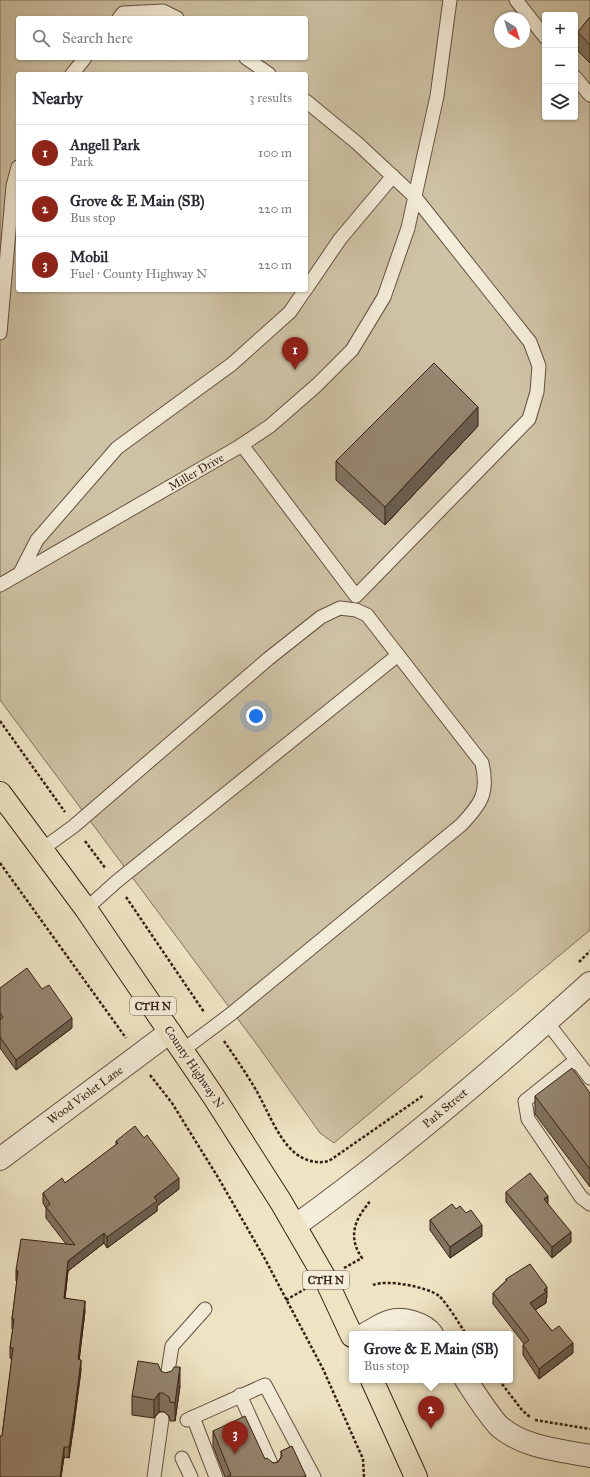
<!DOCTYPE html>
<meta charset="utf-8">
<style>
:root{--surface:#fff;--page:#f7f7f7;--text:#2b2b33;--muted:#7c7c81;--line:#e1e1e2;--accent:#8f2418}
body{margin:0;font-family:"IM FELL Great Primer",serif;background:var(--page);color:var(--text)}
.controls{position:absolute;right:12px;top:12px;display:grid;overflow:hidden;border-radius:4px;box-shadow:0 1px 3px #0004}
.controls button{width:36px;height:36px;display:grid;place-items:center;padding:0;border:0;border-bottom:1px solid var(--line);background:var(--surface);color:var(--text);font:20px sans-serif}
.compass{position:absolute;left:494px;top:12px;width:36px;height:36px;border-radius:50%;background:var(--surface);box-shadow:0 1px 3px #0004;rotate:142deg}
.you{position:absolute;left:256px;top:716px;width:14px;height:14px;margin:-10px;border:3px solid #fff;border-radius:50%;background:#1a73e8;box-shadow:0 0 0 6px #1a73e833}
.badge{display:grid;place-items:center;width:26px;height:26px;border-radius:50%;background:var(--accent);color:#fff;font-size:13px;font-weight:700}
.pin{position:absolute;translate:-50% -33px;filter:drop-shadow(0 1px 2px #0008)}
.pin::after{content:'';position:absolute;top:21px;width:14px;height:12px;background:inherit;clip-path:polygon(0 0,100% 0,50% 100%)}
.popup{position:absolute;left:349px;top:1331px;width:164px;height:52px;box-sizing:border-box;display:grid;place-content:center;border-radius:4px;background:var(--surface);filter:drop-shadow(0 1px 3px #0005);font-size:13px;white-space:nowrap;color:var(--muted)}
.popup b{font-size:15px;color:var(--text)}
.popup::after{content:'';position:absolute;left:50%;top:100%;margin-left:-8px;border:8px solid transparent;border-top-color:var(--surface)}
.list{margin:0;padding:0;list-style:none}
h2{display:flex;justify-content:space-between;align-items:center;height:52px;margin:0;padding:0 16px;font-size:17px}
h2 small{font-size:13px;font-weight:400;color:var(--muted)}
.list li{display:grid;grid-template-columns:26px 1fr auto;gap:12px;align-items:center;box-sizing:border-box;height:56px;padding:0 16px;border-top:1px solid var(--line)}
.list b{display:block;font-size:15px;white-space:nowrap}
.list p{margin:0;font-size:13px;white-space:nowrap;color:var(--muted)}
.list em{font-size:13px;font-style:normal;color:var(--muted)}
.icon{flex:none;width:22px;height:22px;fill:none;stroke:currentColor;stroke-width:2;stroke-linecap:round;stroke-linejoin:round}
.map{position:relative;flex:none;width:590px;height:1477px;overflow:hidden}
.search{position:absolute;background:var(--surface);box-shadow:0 1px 3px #0004;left:16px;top:16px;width:292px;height:44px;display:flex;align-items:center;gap:10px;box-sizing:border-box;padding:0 14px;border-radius:4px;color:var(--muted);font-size:15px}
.panel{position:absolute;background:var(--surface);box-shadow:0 1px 3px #0004;left:16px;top:72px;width:292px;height:220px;border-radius:4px}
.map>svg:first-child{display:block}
.green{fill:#cfc3a6;stroke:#82725e;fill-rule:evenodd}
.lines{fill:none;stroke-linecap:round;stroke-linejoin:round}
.lane-casing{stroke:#645141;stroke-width:15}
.street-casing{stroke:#645141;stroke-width:24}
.primary-casing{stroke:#362015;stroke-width:24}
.path{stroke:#362015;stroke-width:2.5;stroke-dasharray:3 2;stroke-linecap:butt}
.lane{stroke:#f4edd9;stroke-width:13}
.street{stroke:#f4edd9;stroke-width:22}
.primary{stroke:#eee4c4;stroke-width:22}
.wall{fill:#817360;stroke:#362015}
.shaded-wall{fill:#695e4e;stroke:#362015}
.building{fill:#968670;stroke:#362015}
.labels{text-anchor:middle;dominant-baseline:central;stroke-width:4;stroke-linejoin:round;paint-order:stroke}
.shield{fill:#f4edd9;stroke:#6f5e50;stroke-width:1}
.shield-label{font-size:11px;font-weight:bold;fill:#362015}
.street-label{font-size:12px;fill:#362015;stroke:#f4edd9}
</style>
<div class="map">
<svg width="590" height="1477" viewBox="0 0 590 1477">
<rect width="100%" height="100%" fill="#eee4c4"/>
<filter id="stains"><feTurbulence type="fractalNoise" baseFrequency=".005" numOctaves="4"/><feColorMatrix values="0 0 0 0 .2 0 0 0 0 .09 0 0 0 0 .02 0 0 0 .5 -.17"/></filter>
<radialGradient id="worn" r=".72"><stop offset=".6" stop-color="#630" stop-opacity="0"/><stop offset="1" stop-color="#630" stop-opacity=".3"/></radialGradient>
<!-- green -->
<path class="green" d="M 0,0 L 590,0 L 590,930 L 334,1143 L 320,1133 L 258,1046 L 0,700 ZM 545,15 L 575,15 L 575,117 L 545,117 ZM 18,18 L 306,18 L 306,58 L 18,58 ZM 500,18 L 524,18 L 524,42 L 500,42 ZM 18,74 L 306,74 L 306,290 L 18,290 Z"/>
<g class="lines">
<defs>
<g id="lane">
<path d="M 516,0 L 545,37"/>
<path d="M 119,18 L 123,13 L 163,11 L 177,18"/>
<path d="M 246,58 L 269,74"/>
<path d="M 72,74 L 85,58"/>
<path d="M 575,77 L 590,95"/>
<path d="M 306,289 L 340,239 L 393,176"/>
<path d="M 0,333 L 13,186 L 18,167"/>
<path d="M 242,445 L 356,596 L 529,419 L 537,392 L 539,366 L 530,342 L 415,197 L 357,143 L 306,101"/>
<path d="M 20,573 L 37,540 L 117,448 L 232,364 L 290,312 L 305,290"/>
<path d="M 0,585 L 237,448 L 270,426 L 317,385 L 352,350 L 384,297 L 408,228 L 437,96 L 450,0"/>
<path d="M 41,850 L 74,826 L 268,659 L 321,617 L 340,608 L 356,610 L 367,615 L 482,763 C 489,793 481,804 461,825 L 231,1014 L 183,1050"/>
<path d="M 86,909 L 116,882 L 398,655"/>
<path d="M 547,1022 L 590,1078"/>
<path d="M 576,1060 L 525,1101 L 528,1119 L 581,1197 L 590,1204"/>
<path d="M 166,1384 L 172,1346 L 205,1309"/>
<path d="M 240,1395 L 274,1470"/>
<path d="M 193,1417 L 216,1477"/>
<path d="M 187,1420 L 265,1385 L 314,1477"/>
<path d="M 182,1458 L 191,1477"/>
<path d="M 154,1477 L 162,1419"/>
</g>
<g id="street">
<path d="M 0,1159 L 170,1032"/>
<path d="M 295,1226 C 398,1152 496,1068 590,983"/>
<path d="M 365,1334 C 373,1330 382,1323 391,1321 C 403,1317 425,1324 432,1334"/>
<path d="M 466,1380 C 474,1392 491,1419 500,1427 C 525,1448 559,1450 590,1456"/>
</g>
<g id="primary">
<path d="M 0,793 L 86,909 L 214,1097 L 281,1202 L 325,1278 L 352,1336"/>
<path d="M 372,1380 L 416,1477"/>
</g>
</defs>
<!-- lane casing -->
<use href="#lane" class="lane-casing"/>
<!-- street casing -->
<use href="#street" class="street-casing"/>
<!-- primary casing -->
<use href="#primary" class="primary-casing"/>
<!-- path -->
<g class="path">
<path d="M 0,721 L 65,812"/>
<path d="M 85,841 L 106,869"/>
<path d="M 0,863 L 126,1038"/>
<path d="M 126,897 L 204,1012"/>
<path d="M 579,962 L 590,951"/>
<path d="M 224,1041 C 235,1057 246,1073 256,1090 C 267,1109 278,1139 295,1153 C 305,1161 317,1164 329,1161 L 424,1095"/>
<path d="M 150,1075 L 172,1103 L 219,1179 L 265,1259 L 323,1369 L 363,1459 L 364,1477"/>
<path d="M 344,1268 L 362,1258 C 348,1238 354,1220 369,1203 L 367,1200"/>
<path d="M 373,1285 C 387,1279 428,1287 439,1296 C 447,1303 460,1325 466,1334"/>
<path d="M 286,1300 L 305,1289"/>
<path d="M 499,1380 L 522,1410 L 531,1418"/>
<path d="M 535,1420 L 590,1429"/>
</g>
<!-- lane -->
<use href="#lane" class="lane"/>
<!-- street -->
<use href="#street" class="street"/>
<!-- primary -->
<use href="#primary" class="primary"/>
</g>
<!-- wall -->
<g class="wall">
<path d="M 590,17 L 590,63 L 578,51 L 578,32 Z"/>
<path d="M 478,426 L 385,525 L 336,480 L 336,461 Z"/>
<path d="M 0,988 L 42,989 L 72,1028 L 16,1070 L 0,1048 Z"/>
<path d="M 590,1093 L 590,1187 L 535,1114 L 535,1096 Z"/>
<path d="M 116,1141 L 179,1189 L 157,1206 L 157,1211 L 107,1248 L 104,1243 L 68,1271 L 65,1298 L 85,1311 L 79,1360 L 81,1370 L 74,1425 L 69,1458 L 64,1457 L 61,1477 L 0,1477 L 2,1436 L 12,1359 L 10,1358 L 10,1348 L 13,1329 L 12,1329 L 12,1319 L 17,1281 L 16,1281 L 16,1270 L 66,1244 L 46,1218 L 46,1208 L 43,1203 L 43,1193 L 65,1183 L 116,1145 Z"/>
<path d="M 506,1192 L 548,1204 L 571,1242 L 552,1258 L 506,1202 Z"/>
<path d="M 456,1209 L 482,1236 L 450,1258 L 430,1230 L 430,1220 Z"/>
<path d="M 506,1279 L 547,1298 L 546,1299 L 546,1303 L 535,1310 L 552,1331 L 573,1353 L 539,1379 L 523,1355 L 523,1345 L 524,1344 L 493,1304 L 493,1293 L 506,1281 Z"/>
<path d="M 161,1371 L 180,1386 L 175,1421 L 170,1421 L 169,1416 L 163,1411 L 159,1412 L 154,1418 L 132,1415 L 132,1396 Z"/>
<path d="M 213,1431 L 273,1463 L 278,1462 L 281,1457 L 281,1451 L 306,1477 L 225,1477 L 213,1446 Z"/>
</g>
<!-- shaded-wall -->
<g class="shaded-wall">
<path d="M 478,407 L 478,426 L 385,525 L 385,507 Z"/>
<path d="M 72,1018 L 72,1028 L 16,1070 L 16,1060 Z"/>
<path d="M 179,1178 L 179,1189 L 157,1206 L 157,1211 L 107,1248 L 107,1237 L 154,1197 Z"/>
<path d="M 548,1196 L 548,1207 L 544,1199 Z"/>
<path d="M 482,1225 L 482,1236 L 450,1258 L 450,1247 Z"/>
<path d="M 571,1232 L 571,1242 L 552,1258 L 552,1247 Z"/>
<path d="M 104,1233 L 104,1243 L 68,1271 L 64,1308 L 64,1298 L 68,1261 Z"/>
<path d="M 547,1287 L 547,1298 L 546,1299 L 546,1303 L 530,1313 L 530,1303 Z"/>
<path d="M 85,1301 L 85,1311 L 78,1370 L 78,1359 Z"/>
<path d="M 573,1343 L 573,1353 L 539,1379 L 539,1369 Z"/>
<path d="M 81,1360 L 81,1370 L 69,1458 L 69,1447 Z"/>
<path d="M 180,1367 L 180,1386 L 175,1421 L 175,1403 Z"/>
<path d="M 159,1393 L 159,1412 L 154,1418 L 154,1400 Z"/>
<path d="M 64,1447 L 64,1457 L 61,1477 L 60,1477 Z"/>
</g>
<!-- building -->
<g class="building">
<path d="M 590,17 L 590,45 L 578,32 Z"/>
<path d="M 434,363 L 478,407 L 385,507 L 336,461 Z"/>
<path d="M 27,968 L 42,989 L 49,985 L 72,1018 L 16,1060 L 0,1037 L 0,1020 L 3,1017 L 0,1013 L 0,988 Z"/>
<path d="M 572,1068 L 590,1093 L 590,1169 L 535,1096 Z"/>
<path d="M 135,1126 L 144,1138 L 147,1135 L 179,1178 L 154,1197 L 157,1201 L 107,1237 L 104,1233 L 68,1261 L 64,1298 L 85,1301 L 78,1359 L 81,1360 L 74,1415 L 69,1447 L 64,1447 L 60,1477 L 0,1477 L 0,1436 L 2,1436 L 13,1348 L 10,1348 L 14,1319 L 12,1319 L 18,1271 L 16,1270 L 21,1239 L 75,1245 L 46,1207 L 50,1204 L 43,1193 L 62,1178 L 65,1183 L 118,1143 L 116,1141 Z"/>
<path d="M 530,1173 L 548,1196 L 544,1199 L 571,1232 L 552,1247 L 506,1192 Z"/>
<path d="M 452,1204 L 456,1209 L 460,1206 L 466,1213 L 471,1210 L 482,1225 L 450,1247 L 430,1220 Z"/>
<path d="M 530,1264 L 547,1287 L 544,1290 L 546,1292 L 530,1303 L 552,1331 L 559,1326 L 573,1343 L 539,1369 L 523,1345 L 529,1340 L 493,1293 L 507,1280 L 506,1279 Z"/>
<path d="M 138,1361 L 158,1364 L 161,1371 L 165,1373 L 172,1371 L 174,1367 L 180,1367 L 175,1403 L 170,1402 L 169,1397 L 163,1393 L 159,1393 L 154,1400 L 132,1396 Z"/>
<path d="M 245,1416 L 265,1459 L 267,1458 L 273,1463 L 278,1462 L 282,1456 L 281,1451 L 292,1446 L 306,1476 L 303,1477 L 227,1477 L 231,1475 L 213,1431 Z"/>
</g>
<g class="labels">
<!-- shield labels -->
<g class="shield">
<rect x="130" y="997" width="46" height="18" rx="3"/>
<rect x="303" y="1271" width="46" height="18" rx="3"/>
</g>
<g class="shield-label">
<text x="153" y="1006">CTH N</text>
<text x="326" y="1280">CTH N</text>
</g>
<!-- street labels -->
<g class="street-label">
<text transform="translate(196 472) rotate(-30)">Miller Drive</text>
<text transform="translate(194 1067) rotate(56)">County Highway N</text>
<text transform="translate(85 1095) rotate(-36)">Wood Violet Lane</text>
<text transform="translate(445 1108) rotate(-40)">Park Street</text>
</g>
</g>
<rect width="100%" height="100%" filter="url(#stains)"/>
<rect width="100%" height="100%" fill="url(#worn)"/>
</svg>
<div class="controls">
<button>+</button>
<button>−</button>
<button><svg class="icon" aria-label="layers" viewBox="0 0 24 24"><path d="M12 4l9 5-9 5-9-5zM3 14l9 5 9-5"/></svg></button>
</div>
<svg class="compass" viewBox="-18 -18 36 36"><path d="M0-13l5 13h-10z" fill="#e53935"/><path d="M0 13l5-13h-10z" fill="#7c7c81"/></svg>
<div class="you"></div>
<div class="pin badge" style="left:295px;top:370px">1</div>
<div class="pin badge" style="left:431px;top:1429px">2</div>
<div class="popup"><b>Grove &amp; E Main (SB)</b>Bus stop</div>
<div class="pin badge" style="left:235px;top:1454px">3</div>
<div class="search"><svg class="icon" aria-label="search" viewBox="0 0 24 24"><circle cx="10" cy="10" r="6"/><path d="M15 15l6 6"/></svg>Search here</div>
<section class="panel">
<h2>Nearby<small>3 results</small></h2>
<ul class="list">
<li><span class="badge">1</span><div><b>Angell Park</b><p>Park</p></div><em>100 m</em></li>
<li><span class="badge">2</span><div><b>Grove &amp; E Main (SB)</b><p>Bus stop</p></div><em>220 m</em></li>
<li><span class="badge">3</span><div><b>Mobil</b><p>Fuel · County Highway N</p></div><em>220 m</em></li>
</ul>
</section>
</div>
